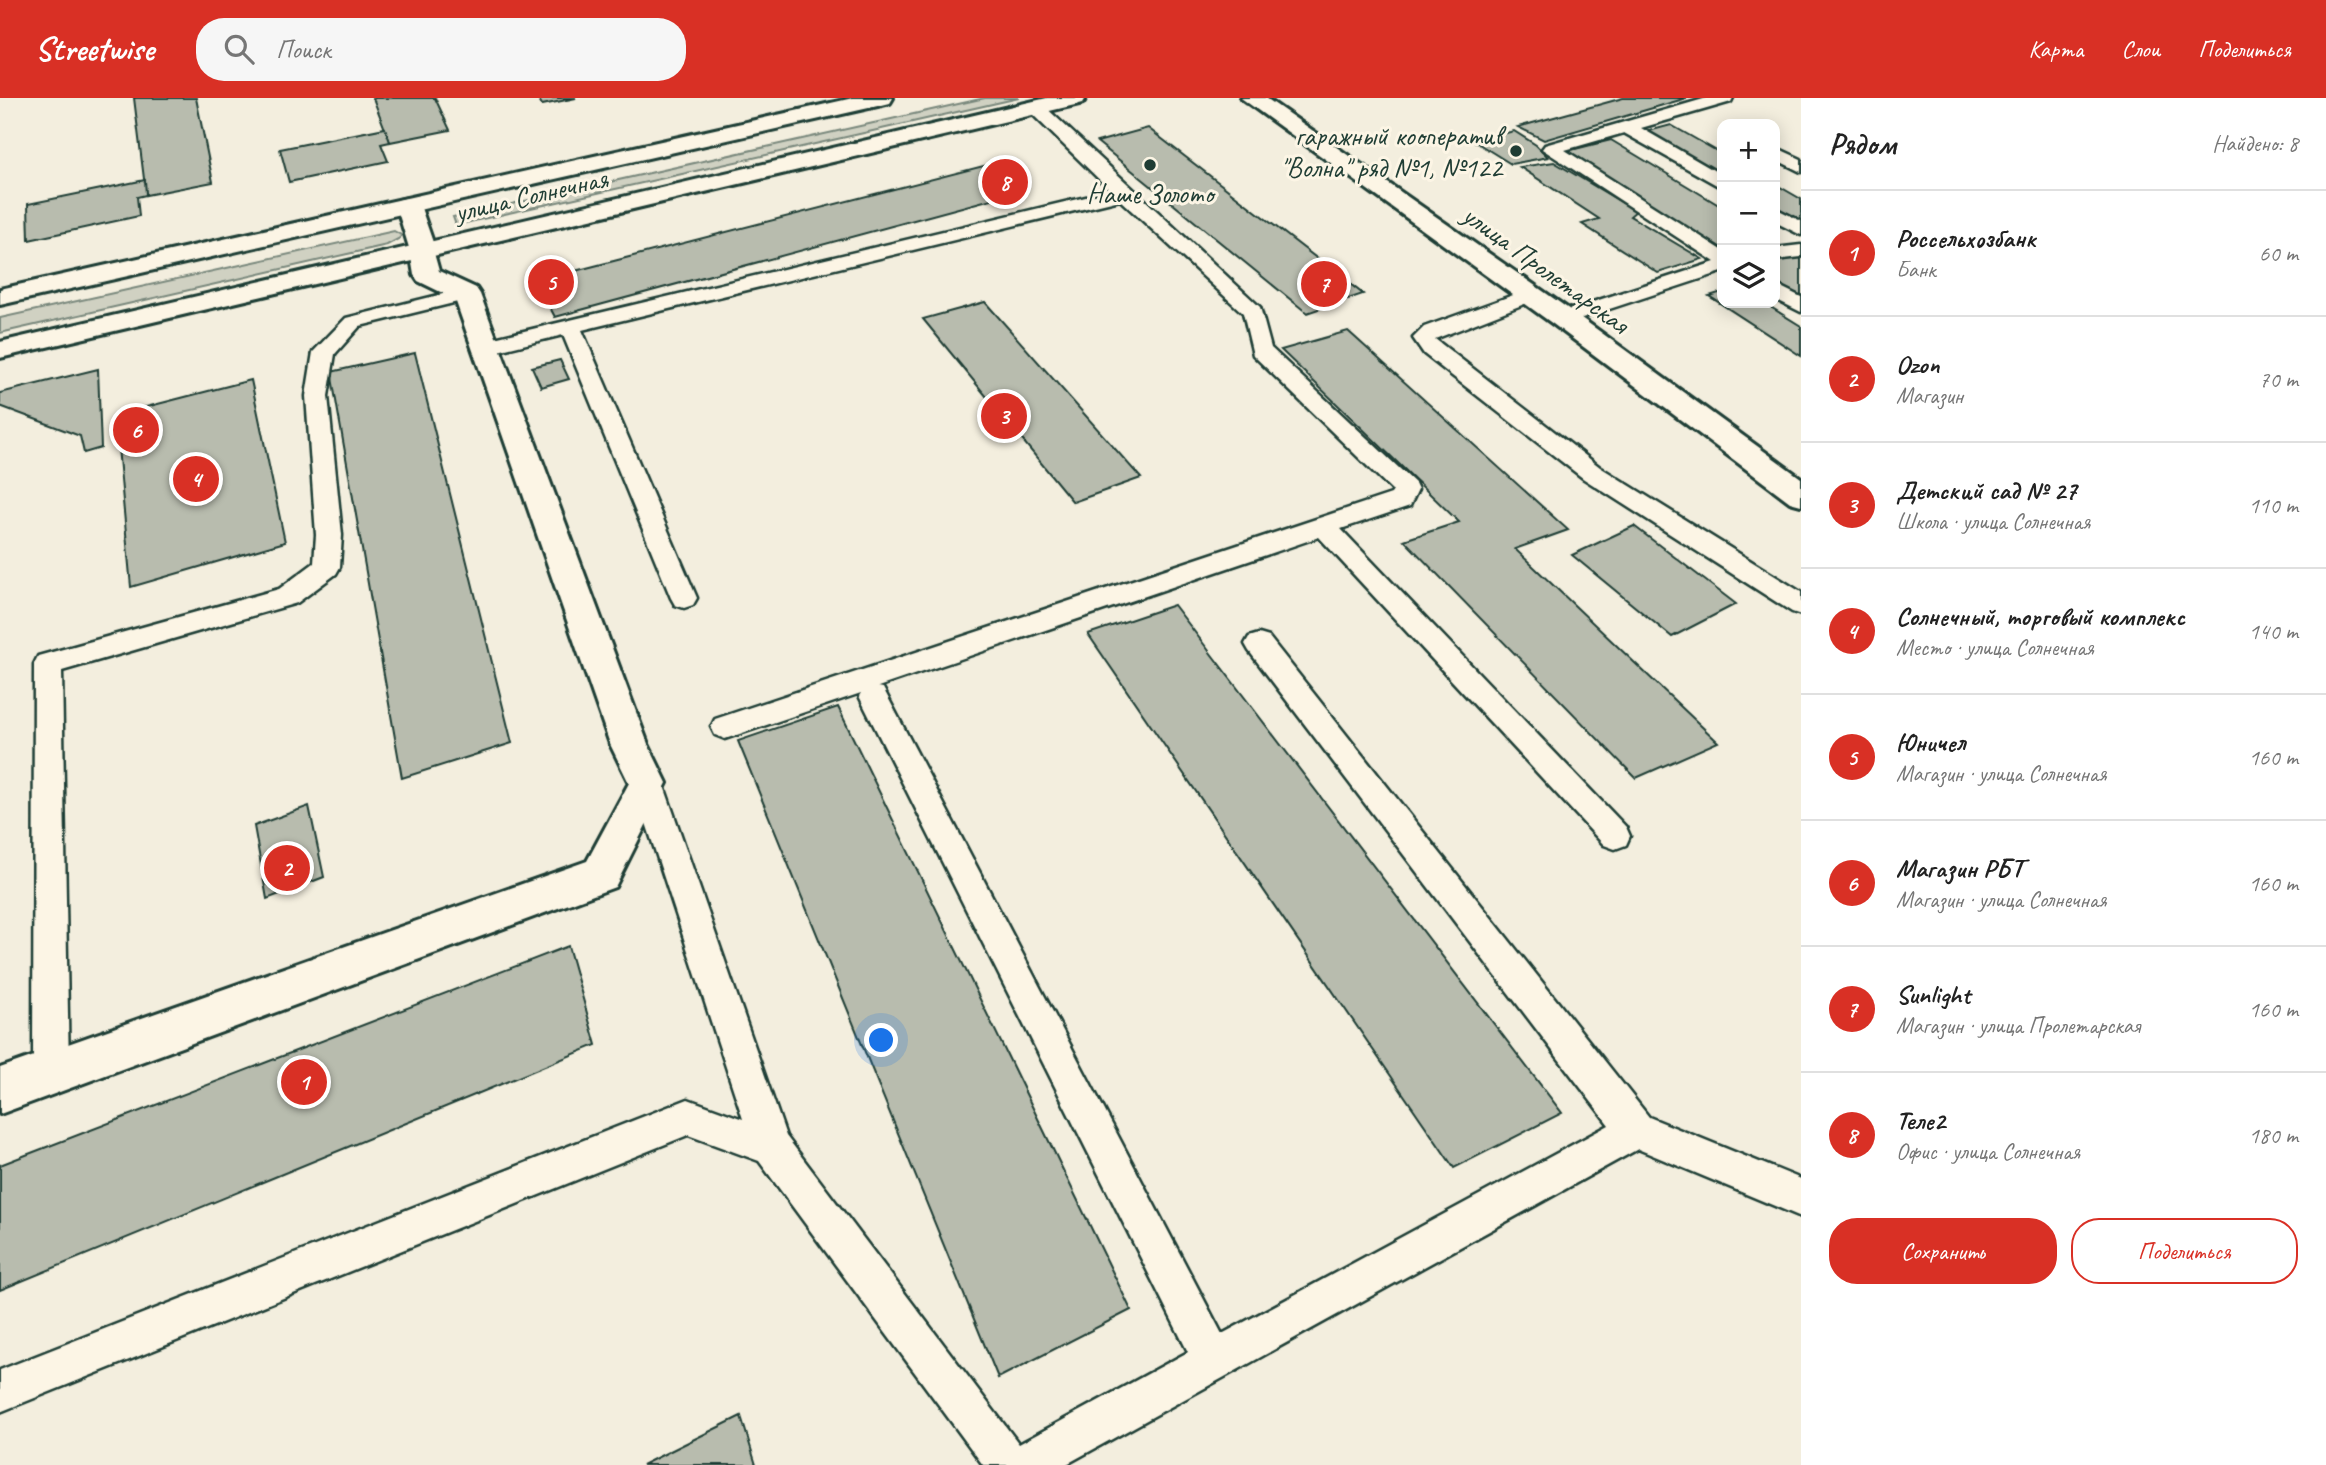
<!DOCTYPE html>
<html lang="ru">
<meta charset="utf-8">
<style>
:root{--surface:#fff;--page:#f6f6f6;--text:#222;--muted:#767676;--line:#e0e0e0;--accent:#d93025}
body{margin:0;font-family:Caveat,sans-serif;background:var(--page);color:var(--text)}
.controls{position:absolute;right:21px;top:21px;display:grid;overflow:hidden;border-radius:14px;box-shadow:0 4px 18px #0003}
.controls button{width:63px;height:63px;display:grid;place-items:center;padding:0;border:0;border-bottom:2px solid var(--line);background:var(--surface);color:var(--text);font:35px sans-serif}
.you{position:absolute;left:882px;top:943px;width:24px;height:24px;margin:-18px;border:5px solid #fff;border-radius:50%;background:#1a73e8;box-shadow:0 0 0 10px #1a73e833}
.badge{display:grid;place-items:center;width:46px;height:46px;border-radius:50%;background:var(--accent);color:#fff;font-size:23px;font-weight:700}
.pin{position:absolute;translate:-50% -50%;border:4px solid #fff;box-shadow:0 2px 7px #0006}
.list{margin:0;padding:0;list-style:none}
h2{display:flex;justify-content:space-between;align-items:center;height:91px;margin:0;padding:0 28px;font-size:30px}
h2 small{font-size:23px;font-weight:400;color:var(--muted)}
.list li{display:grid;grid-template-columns:46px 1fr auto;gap:21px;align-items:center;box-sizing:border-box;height:126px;padding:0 28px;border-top:2px solid var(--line)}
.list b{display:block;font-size:26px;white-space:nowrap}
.list p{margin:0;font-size:23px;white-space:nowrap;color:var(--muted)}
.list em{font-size:23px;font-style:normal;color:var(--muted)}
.actions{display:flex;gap:14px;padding:21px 28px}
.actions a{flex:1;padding:16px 0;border:2px solid var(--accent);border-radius:28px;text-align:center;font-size:24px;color:var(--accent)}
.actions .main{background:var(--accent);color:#fff}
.icon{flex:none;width:38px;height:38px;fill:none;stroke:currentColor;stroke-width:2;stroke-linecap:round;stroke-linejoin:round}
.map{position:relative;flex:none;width:1801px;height:1367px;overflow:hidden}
header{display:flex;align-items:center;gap:42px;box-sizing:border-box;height:98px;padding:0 35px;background:var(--accent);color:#fff}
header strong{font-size:33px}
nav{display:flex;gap:38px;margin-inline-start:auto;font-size:24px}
.search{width:490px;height:63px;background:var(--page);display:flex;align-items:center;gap:18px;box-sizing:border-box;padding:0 24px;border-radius:28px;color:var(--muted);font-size:26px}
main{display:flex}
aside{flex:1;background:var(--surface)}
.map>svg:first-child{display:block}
.green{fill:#d0d1c2;stroke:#78877b;stroke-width:2}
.building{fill:#b8bcae;stroke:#1f3d34;stroke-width:2}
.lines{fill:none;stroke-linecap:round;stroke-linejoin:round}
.service-casing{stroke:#1f3d34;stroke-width:5}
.minor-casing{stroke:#1f3d34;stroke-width:6}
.tertiary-casing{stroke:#1f3d34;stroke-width:6}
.secondary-casing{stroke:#1f3d34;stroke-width:6}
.service{fill:#fcf5e5;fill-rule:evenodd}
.minor{fill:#fcf5e5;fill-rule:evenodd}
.tertiary{fill:#fcf5e5;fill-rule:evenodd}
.secondary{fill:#fcf5e5;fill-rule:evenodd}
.poi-dot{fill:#1f3d34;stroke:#fcf5e5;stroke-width:2.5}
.labels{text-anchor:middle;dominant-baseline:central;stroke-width:6;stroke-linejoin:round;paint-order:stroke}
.far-poi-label{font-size:28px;fill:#1f3d34;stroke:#fcf5e5;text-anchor:end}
.far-street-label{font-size:28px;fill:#1f3d34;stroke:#fcf5e5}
</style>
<header>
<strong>Streetwise</strong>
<div class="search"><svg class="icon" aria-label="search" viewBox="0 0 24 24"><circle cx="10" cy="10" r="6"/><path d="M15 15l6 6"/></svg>Поиск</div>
<nav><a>Карта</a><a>Слои</a><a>Поделиться</a></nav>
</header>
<main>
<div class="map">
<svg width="1801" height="1367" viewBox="0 0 1801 1367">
<rect width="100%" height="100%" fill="#f3eede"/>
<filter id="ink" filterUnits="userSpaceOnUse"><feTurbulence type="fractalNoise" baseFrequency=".0143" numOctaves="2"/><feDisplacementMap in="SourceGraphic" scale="14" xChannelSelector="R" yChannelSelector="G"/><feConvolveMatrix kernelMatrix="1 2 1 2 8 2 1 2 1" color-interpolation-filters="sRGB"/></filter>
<g filter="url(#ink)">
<!-- green -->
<g class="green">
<path d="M 985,0 L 1019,0 L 456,127 L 453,119 Z"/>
<path d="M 394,133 L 401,137 L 400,140 L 387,147 L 0,235 L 0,220 Z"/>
</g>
<!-- building -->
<g class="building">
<path d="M 134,0 L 196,0 L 213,84 L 146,97 Z"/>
<path d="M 373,0 L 435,0 L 450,32 L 390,44 Z"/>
<path d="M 538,0 L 576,0 L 542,7 Z"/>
<path d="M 1623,0 L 1687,0 L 1544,42 L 1518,29 Z"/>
<path d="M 1671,27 L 1722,56 L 1722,79 L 1645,34 Z"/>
<path d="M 385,30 L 390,44 L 381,46 L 388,63 L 289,84 L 280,51 Z"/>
<path d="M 1148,30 L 1363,196 L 1307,215 L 1097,44 Z"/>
<path d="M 1514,33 L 1536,47 L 1548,59 L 1511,66 L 1474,43 Z"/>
<path d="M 1611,42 L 1722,109 L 1722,151 L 1567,53 Z"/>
<path d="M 1554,64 L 1636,113 L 1630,118 L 1702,161 L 1658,175 L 1582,126 L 1599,121 L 1520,69 Z"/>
<path d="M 995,65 L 1025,92 L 555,219 L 536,183 Z"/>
<path d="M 145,82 L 146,97 L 137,99 L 139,118 L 29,142 L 28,106 Z"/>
<path d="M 1775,86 L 1801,101 L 1801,124 L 1775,109 Z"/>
<path d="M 1801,159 L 1801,200 L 1775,184 L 1775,163 Z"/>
<path d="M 1722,194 L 1722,205 L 1764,205 L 1801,228 L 1801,258 L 1709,198 Z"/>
<path d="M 985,204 L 1141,380 L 1073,404 L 923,221 Z"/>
<path d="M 1348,233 L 1568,432 L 1515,451 L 1718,644 L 1636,680 L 1404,442 L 1459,424 L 1281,252 Z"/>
<path d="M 415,255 L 512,645 L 402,680 L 331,274 Z"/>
<path d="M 560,262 L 569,281 L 541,289 L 532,269 Z"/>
<path d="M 98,271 L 101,350 L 84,355 L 80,338 L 0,308 L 0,295 Z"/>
<path d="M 251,282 L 285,444 L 131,489 L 115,317 Z"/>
<path d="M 1634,428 L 1736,506 L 1672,539 L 1572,457 Z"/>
<path d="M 1174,507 L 1562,1015 L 1454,1070 L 1088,536 Z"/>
<path d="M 838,609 L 1131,1212 L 998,1280 L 738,643 Z"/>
<path d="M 309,708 L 324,779 L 267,801 L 254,728 Z"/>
<path d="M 568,848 L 596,947 L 0,1192 L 0,1067 Z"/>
<path d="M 741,1318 L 756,1367 L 642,1367 Z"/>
</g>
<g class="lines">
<defs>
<g id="service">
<path d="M 1707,0 L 1733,0 L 1731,4 L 1641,30 L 1722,77 L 1722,90 L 1624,35 L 1565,52 L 1722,152 L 1722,174 L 1570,224 L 1556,224 L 1553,220 L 1556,216 L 1715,164 L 1542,51 L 1545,47 Z"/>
<path d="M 1035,4 L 1041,5 L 1260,209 L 1271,250 L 1415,385 L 1418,391 L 1410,408 L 1341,431 L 1626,729 L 1630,738 L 1626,747 L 1615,751 L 1604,747 L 1319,439 L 878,589 L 883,590 L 1222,1236 L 1609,1027 L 1249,553 L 1245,546 L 1249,539 L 1259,536 L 1269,539 L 1649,1019 L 1801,1081 L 1801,1119 L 1638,1051 L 1065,1367 L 983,1367 L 759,1063 L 688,1037 L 0,1314 L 0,1272 L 688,1001 L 743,1021 L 633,685 L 637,676 L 648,673 L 659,676 L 663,685 L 786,1038 L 1019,1346 L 1188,1254 L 859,598 L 861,595 L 725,641 L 715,637 L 711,629 L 715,621 L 1391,396 L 1393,393 L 1253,257 L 1243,215 L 1120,102 L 582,232 L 697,500 L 693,507 L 684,510 L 675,507 L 671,500 L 563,237 L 486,256 L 478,254 L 475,249 L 478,244 L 486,242 L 1111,93 L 1029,13 L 1027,9 Z"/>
<path d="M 1775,49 L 1801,61 L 1801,74 L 1775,61 Z"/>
<path d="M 1775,110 L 1801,123 L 1801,137 L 1775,124 Z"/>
<path d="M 1801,147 L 1801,159 L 1775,162 L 1775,150 Z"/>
<path d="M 1775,186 L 1801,199 L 1801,214 L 1775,201 Z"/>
<path d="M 467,190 L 474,192 L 477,196 L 474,200 L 360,228 L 335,256 L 328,298 L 342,437 L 340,469 L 336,476 L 297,505 L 62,573 L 69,974 L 63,986 L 51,992 L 39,986 L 33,974 L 34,566 L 38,558 L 279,491 L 314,465 L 316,437 L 306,298 L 313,254 L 346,220 Z"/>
<path d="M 1530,191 L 1537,193 L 1540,197 L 1537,201 L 1435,241 L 1600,369 L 1801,494 L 1801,517 L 1792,514 L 1584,381 L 1424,256 L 1413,240 L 1424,229 Z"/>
</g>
<path id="minor" d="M 423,145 L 432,148 L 439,173 L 476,190 L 480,196 L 648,646 L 667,685 L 615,789 L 0,1016 L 0,970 L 587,763 L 629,685 L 610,646 L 455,201 L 418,183 L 414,177 L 410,153 L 414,148 Z"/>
<path id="tertiary" d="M 408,100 L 417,102 L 420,107 L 436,153 L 432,158 L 423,161 L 414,158 L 410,153 L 396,107 L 399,102 Z"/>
<g id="secondary">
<path d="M 853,0 L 893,0 L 890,5 L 882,7 L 0,207 L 0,191 Z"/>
<path d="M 1047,0 L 1086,0 L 1083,5 L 1075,7 L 0,260 L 0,244 Z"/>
<path d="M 1241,0 L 1266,0 L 1573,214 L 1801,380 L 1801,407 L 1790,404 L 1553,226 Z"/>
</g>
</defs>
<!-- service casing -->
<use href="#service" class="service-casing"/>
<!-- minor casing -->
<use href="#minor" class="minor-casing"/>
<!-- tertiary casing -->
<use href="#tertiary" class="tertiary-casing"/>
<!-- secondary casing -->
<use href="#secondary" class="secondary-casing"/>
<!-- service -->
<use href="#service" class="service"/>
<!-- minor -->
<use href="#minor" class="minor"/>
<!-- tertiary -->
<use href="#tertiary" class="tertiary"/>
<!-- secondary -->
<use href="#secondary" class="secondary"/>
</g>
</g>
<!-- markers -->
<g class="poi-dot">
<circle cx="1516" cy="53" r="7"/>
<circle cx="1150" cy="67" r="7"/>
</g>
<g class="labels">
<!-- far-poi labels -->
<g class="far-poi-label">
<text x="1502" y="37">гаражный кооператив<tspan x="1502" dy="32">"Волна" ряд №1, №122</tspan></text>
<text x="1150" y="95" text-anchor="middle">Наше Золото</text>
</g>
<!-- far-street labels -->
<g class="far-street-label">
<text transform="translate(531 97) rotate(-13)">улица Солнечная</text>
<text transform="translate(1546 171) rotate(36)">улица Пролетарская</text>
</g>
</g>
</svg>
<div class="controls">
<button>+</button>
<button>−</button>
<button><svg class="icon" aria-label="layers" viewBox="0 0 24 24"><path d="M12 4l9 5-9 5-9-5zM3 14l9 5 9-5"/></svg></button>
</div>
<div class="you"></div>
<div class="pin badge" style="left:304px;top:984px">1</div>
<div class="pin badge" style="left:287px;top:770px">2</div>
<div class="pin badge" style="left:1004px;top:318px">3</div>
<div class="pin badge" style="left:196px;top:381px">4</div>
<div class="pin badge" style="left:551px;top:184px">5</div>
<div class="pin badge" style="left:136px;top:332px">6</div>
<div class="pin badge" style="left:1324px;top:186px">7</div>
<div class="pin badge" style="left:1005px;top:84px">8</div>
</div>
<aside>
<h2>Рядом<small>Найдено: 8</small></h2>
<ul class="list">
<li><span class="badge">1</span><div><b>Россельхозбанк</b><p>Банк</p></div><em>60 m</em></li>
<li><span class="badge">2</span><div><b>Ozon</b><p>Магазин</p></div><em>70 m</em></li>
<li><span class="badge">3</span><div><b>Детский сад № 27</b><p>Школа · улица Солнечная</p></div><em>110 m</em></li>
<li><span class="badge">4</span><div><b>Солнечный, торговый комплекс</b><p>Место · улица Солнечная</p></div><em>140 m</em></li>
<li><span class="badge">5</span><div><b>Юничел</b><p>Магазин · улица Солнечная</p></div><em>160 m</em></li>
<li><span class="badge">6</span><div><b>Магазин РБТ</b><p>Магазин · улица Солнечная</p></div><em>160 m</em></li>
<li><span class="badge">7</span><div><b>Sunlight</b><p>Магазин · улица Пролетарская</p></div><em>160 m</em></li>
<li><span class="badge">8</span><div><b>Теле2</b><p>Офис · улица Солнечная</p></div><em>180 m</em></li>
</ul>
<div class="actions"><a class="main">Сохранить</a><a>Поделиться</a></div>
</aside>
</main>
